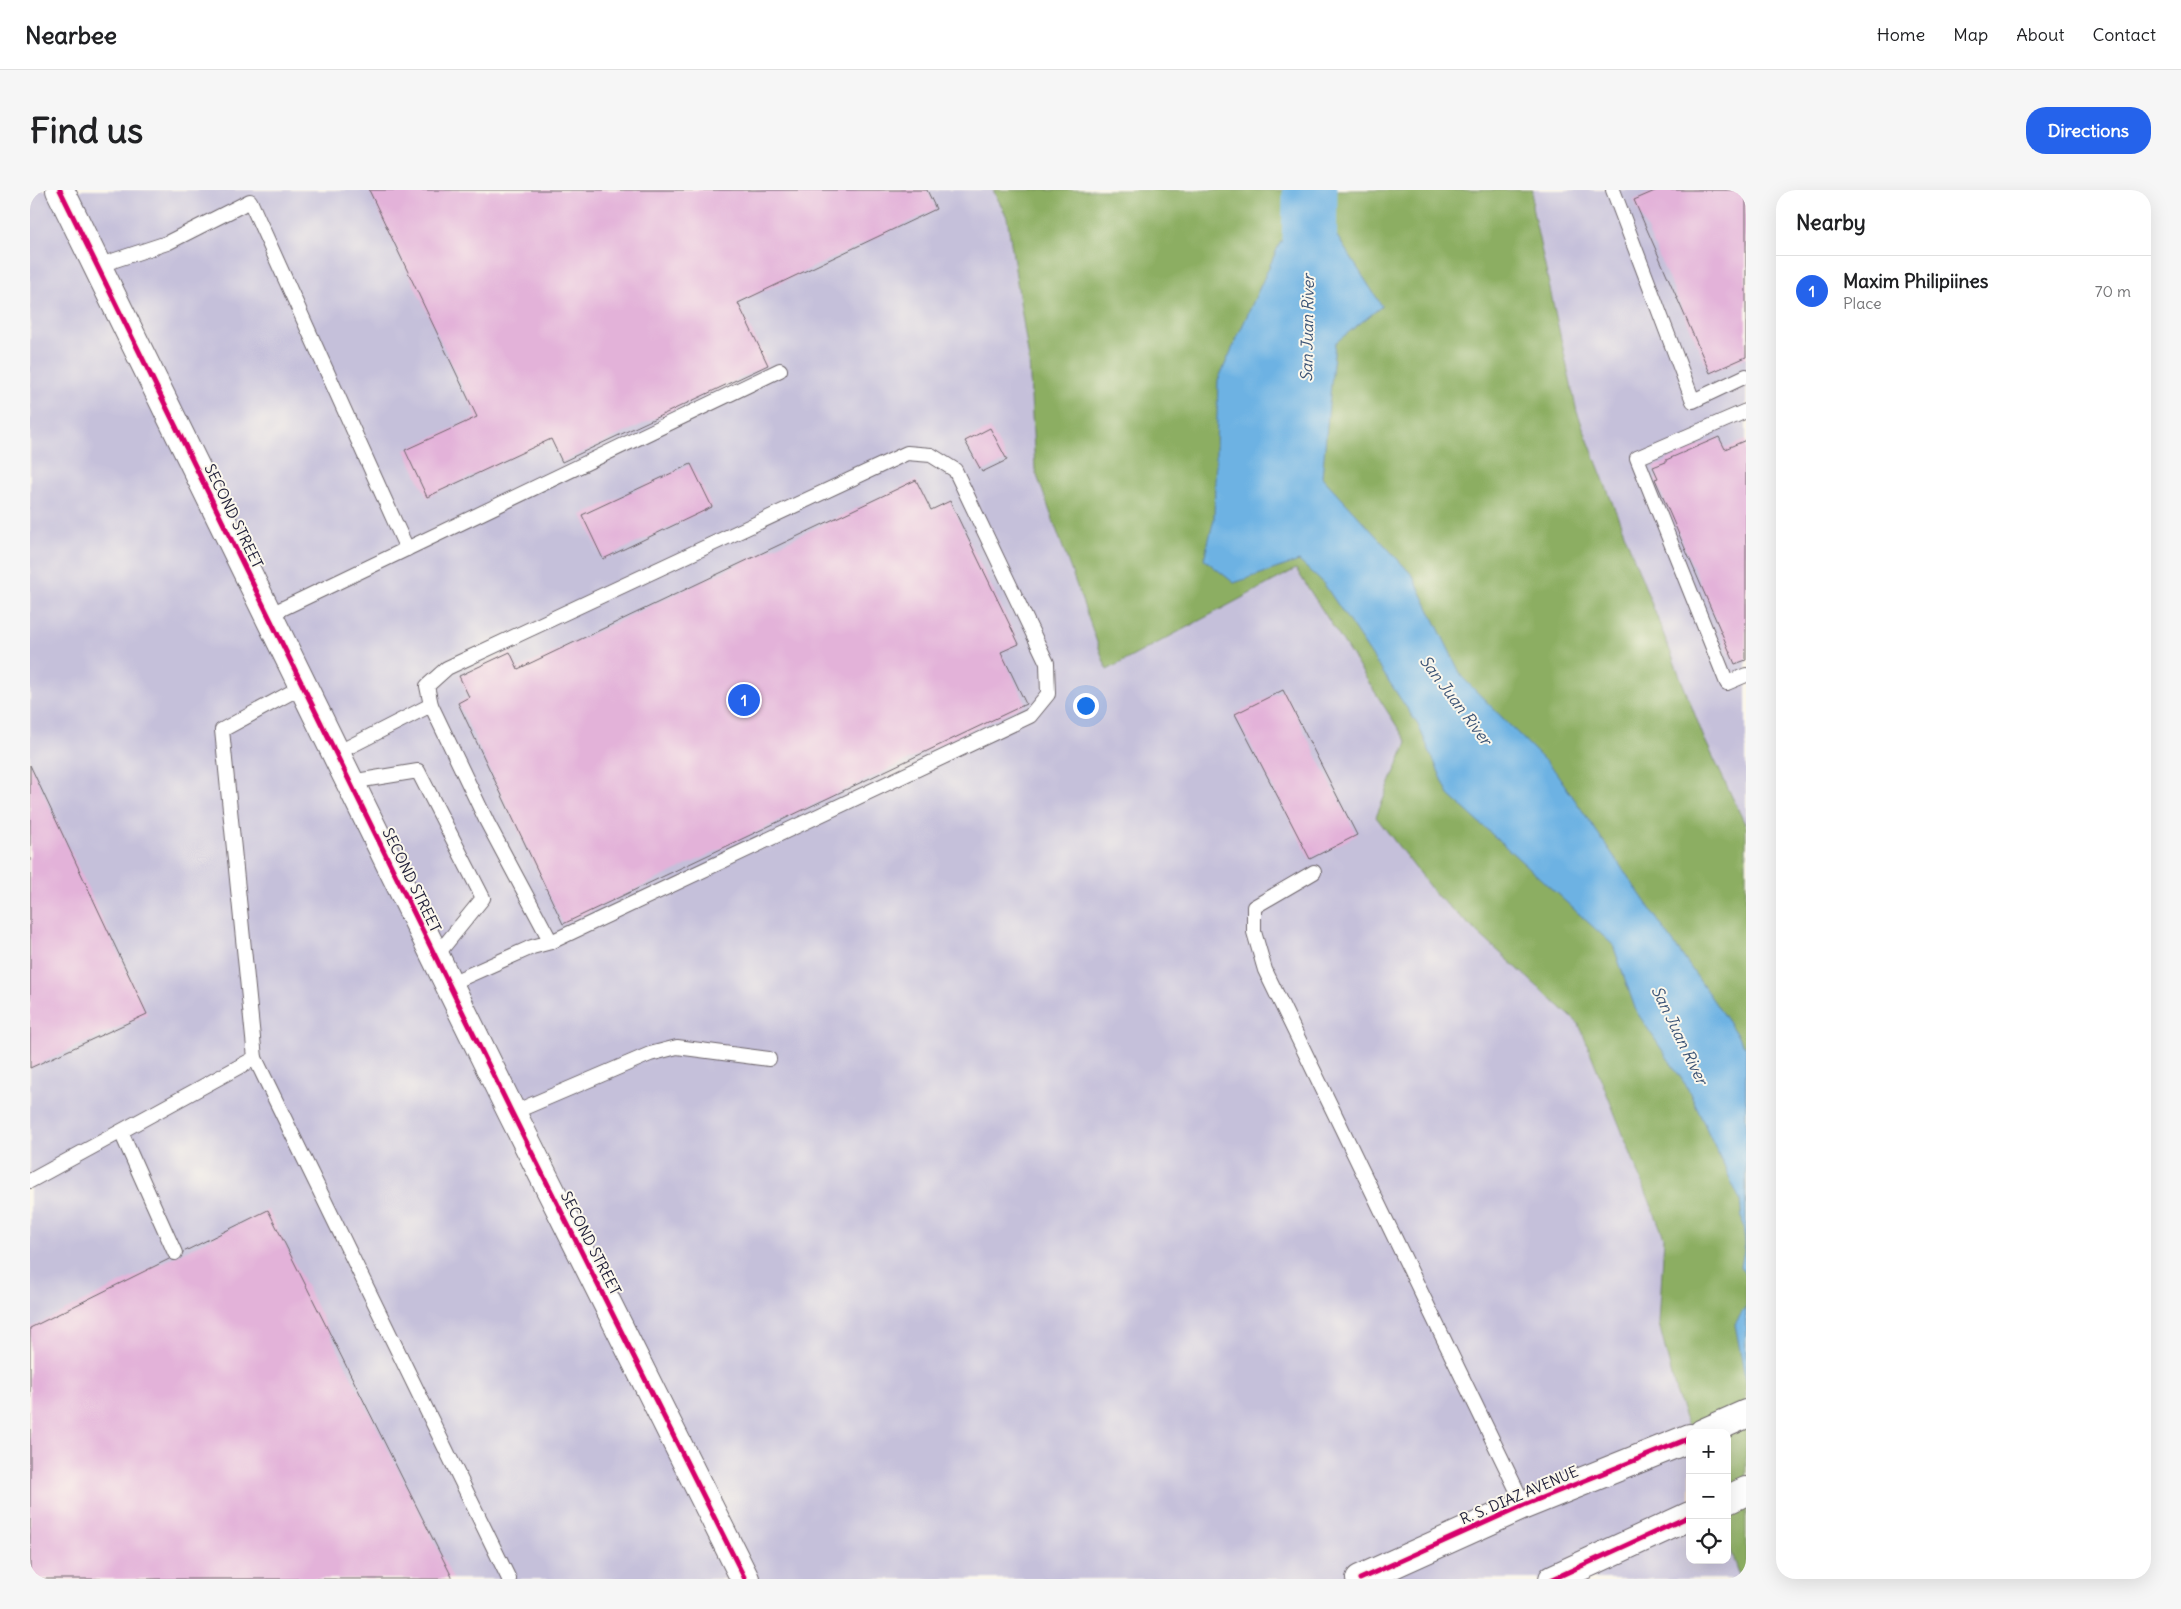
<!DOCTYPE html>
<meta charset="utf-8">
<style>
:root{--surface:#fff;--page:#f6f6f6;--text:#202124;--muted:#757577;--line:#e0e0e0;--accent:#2563eb}
body{margin:0;font-family:Delius,sans-serif;background:var(--page);color:var(--text)}
.controls{position:absolute;right:15px;bottom:15px;display:grid;overflow:hidden;border-radius:10px;box-shadow:0 5px 20px #0002}
.controls button{width:45px;height:45px;display:grid;place-items:center;padding:0;border:0;border-bottom:1px solid var(--line);background:var(--surface);color:var(--text);font:25px sans-serif}
.you{position:absolute;left:1055px;top:515px;width:18px;height:18px;margin:-12px;border:4px solid #fff;border-radius:50%;background:#1a73e8;box-shadow:0 0 0 8px #1a73e833}
.badge{display:grid;place-items:center;width:32px;height:32px;border-radius:50%;background:var(--accent);color:#fff;font-size:16px;font-weight:700}
.pin{position:absolute;translate:-50% -50%;border:2px solid #fff;box-shadow:0 1px 5px #0006}
.list{margin:0;padding:0;list-style:none}
h2{display:flex;justify-content:space-between;align-items:center;height:65px;margin:0;padding:0 20px;font-size:21px}
h2 small{font-size:16px;font-weight:400;color:var(--muted)}
.list li{display:grid;grid-template-columns:32px 1fr auto;gap:15px;align-items:center;box-sizing:border-box;height:70px;padding:0 20px;border-top:1px solid var(--line)}
.list b{display:block;font-size:19px;white-space:nowrap}
.list p{margin:0;font-size:16px;white-space:nowrap;color:var(--muted)}
.list em{font-size:16px;font-style:normal;color:var(--muted)}
.icon{flex:none;width:28px;height:28px;fill:none;stroke:currentColor;stroke-width:2;stroke-linecap:round;stroke-linejoin:round}
.map{position:relative;flex:none;width:1716px;height:1389px;overflow:hidden;border-radius:20px}
header{display:flex;align-items:center;gap:30px;box-sizing:border-box;height:70px;padding:0 25px;background:var(--surface);border-bottom:1px solid var(--line)}
header strong{font-size:24px}
nav{display:flex;gap:28px;margin-inline-start:auto;font-size:18px}
.intro{display:flex;align-items:center;justify-content:space-between;box-sizing:border-box;height:120px;padding:0 30px}
h1{margin:0;font-size:35px}
.button{padding:12px 22px;border-radius:20px;background:var(--accent);color:#fff;font-size:18px;font-weight:700}
main{display:flex;gap:30px;padding:0 30px}
aside{flex:1;background:var(--surface);border-radius:20px;box-shadow:0 5px 20px #0002}
.map>svg:first-child{display:block}
.industrial{fill:#c5c0da;fill-rule:evenodd}
.forest{fill:#8cae62;stroke:#57684e}
.water{fill:#6db2e3;stroke:#486a8f}
.lines{fill:none;stroke-linecap:round;stroke-linejoin:round}
.river{stroke:#6db2e3;stroke-width:55}
.building{fill:#e3b2d9}
.service-casing{stroke:#6c646a;stroke-width:16}
.tertiary-casing{stroke:#6c646a;stroke-width:30}
.service{stroke:#fff;stroke-width:14}
.tertiary{stroke:#fff;stroke-width:28}
.cycleway-casing{stroke:#fbf7ec;stroke-width:8}
.cycleway{stroke:#d6006c;stroke-width:5}
.labels{text-anchor:middle;dominant-baseline:central;stroke-width:4;stroke-linejoin:round;paint-order:stroke}
.street-label{font-size:15px;fill:#22223b;stroke:#fbf7ec}
.water-label{font-size:16px;font-style:italic;fill:#3c5476;stroke:#fbf7ec}
</style>
<header>
<strong>Nearbee</strong>
<nav><a>Home</a><a>Map</a><a>About</a><a>Contact</a></nav>
</header>
<div class="intro"><h1>Find us</h1><a class="button">Directions</a></div>
<main>
<div class="map">
<svg width="1716" height="1389" viewBox="0 0 1716 1389">
<rect width="100%" height="100%" fill="#fbf7ec"/>
<filter id="ink" filterUnits="userSpaceOnUse"><feTurbulence type="fractalNoise" baseFrequency=".02" numOctaves="2"/><feDisplacementMap in="SourceGraphic" scale="10" xChannelSelector="R" yChannelSelector="G"/><feConvolveMatrix kernelMatrix="1 2 1 2 8 2 1 2 1" color-interpolation-filters="sRGB"/></filter>
<filter id="wash" filterUnits="userSpaceOnUse"><feTurbulence type="fractalNoise" baseFrequency=".0096" numOctaves="4" result="noise"/><feDisplacementMap in="SourceGraphic" scale="20" xChannelSelector="R" yChannelSelector="G"/><feGaussianBlur stdDeviation="1.12" result="paint"/><feColorMatrix in="noise" values="0 0 0 0 0 0 0 0 0 0 0 0 0 0 0 0 0 1.4 0 .05"/><feComposite in="paint" operator="in"/></filter>
<g filter="url(#wash)">
<rect width="100%" height="100%" fill="#f4dfc2"/>
<!-- industrial -->
<path class="industrial" d="M 0,0 L 1716,0 L 1716,1389 L 0,1389 ZM 1660,1243 L 1697,1243 L 1697,1370 L 1660,1370 Z"/>
<!-- forest -->
<path class="forest" d="M 963,0 L 1503,0 L 1502,17 L 1547,222 L 1674,548 L 1716,636 L 1716,1389 L 1711,1389 L 1697,1349 L 1697,1243 L 1660,1243 L 1646,1202 L 1629,1134 L 1634,1047 L 1549,834 L 1406,705 L 1346,627 L 1377,552 L 1266,379 L 1077,480 L 1005,280 L 999,170 L 977,27 Z"/>
<!-- water -->
<g class="water">
<path d="M 1281,6 L 1352,116 L 1305,153 L 1292,287 L 1383,386 L 1432,487 L 1525,581 L 1716,858 L 1716,1087 L 1711,1077 L 1715,1054 L 1710,1010 L 1657,897 L 1606,821 L 1583,755 L 1419,605 L 1388,535 L 1294,394 L 1269,371 L 1204,393 L 1174,369 L 1184,329 L 1188,190 L 1249,55 Z"/>
<path d="M 1716,1116 L 1716,1193 L 1705,1134 Z"/>
</g>
<g class="lines">
<!-- river -->
<path class="river" d="M 1279,82 L 1280,0"/>
</g>
<g id="blocks">
<!-- building -->
<g class="building">
<path d="M 339,0 L 897,0 L 906,19 L 708,113 L 738,175 L 532,272 L 521,249 L 397,307 L 375,260 L 447,227 Z"/>
<path d="M 1627,0 L 1716,0 L 1716,167 L 1680,183 L 1604,10 Z"/>
<path d="M 960,238 L 977,270 L 952,282 L 935,251 Z"/>
<path d="M 1689,247 L 1695,259 L 1716,250 L 1716,470 L 1705,474 L 1625,289 L 1628,288 L 1623,277 L 1636,272 L 1636,270 Z"/>
<path d="M 661,274 L 682,317 L 573,369 L 552,325 Z"/>
<path d="M 886,290 L 901,320 L 920,311 L 989,454 L 971,462 L 996,514 L 533,734 L 428,513 L 439,507 L 429,486 L 480,462 L 488,479 Z"/>
<path d="M 1253,500 L 1327,645 L 1280,669 L 1205,524 Z"/>
<path d="M 0,575 L 117,824 L 0,878 Z"/>
<path d="M 238,1020 L 423,1389 L 0,1389 L 0,1138 Z"/>
</g>
</g>
</g>
<g filter="url(#ink)">
<use href="#blocks" fill-opacity="0" stroke="#6c646a" stroke-width="1"/>
<g class="lines">
<defs>
<g id="service">
<path d="M 1583,0 L 1663,211 L 1716,186"/>
<path d="M 67,76 L 137,53 L 220,11 L 377,359"/>
<path d="M 1716,221 L 1607,268 L 1697,493 L 1716,485"/>
<path d="M 877,263 L 901,265 L 925,280 L 1017,473 L 1018,504 L 1000,526 L 521,752 L 457,632 L 401,515 L 397,496 L 417,478 Z"/>
<path d="M 239,425 L 750,180"/>
<path d="M 307,563 L 401,515"/>
<path d="M 320,592 L 388,581 L 453,708 L 406,766"/>
<path d="M 1284,682 L 1224,717 L 1224,742 L 1235,780 L 1494,1315"/>
<path d="M 419,794 L 502,757 L 521,752"/>
<path d="M 225,868 L 479,1389"/>
<path d="M 482,923 L 620,864 L 647,857 L 739,869"/>
<path d="M 91,942 L 145,1063"/>
<path d="M 0,991 L 225,868 L 192,540 L 273,496"/>
</g>
<g id="tertiary">
<path d="M 30,0 L 482,923 L 715,1389"/>
<path d="M 1673,1243 L 1716,1224"/>
<path d="M 1697,1310 L 1716,1301"/>
<path d="M 1330,1389 L 1494,1315 L 1660,1248"/>
<path d="M 1523,1389 L 1660,1326"/>
</g>
</defs>
<!-- service casing -->
<use href="#service" class="service-casing"/>
<!-- tertiary casing -->
<use href="#tertiary" class="tertiary-casing"/>
<!-- service -->
<use href="#service" class="service"/>
<!-- tertiary -->
<use href="#tertiary" class="tertiary"/>
<defs>
<g id="cycleway">
<path d="M 30,0 L 482,923 L 715,1389"/>
<path d="M 1330,1389 L 1494,1315 L 1660,1248"/>
<path d="M 1523,1389 L 1660,1326"/>
</g>
</defs>
<!-- cycleway casing -->
<use href="#cycleway" class="cycleway-casing"/>
<!-- cycleway -->
<use href="#cycleway" class="cycleway"/>
</g>
</g>
<g class="labels">
<!-- street labels -->
<g class="street-label">
<text transform="translate(204 326) rotate(64)">SECOND STREET</text>
<text transform="translate(382 690) rotate(64)">SECOND STREET</text>
<text transform="translate(561 1053) rotate(63)">SECOND STREET</text>
<text transform="translate(1489 1305) rotate(-23)">R. S. DIAZ AVENUE</text>
</g>
<!-- water labels -->
<g class="water-label">
<text transform="translate(1277 138) rotate(-89)">San Juan River</text>
<text transform="translate(1426 510) rotate(53)">San Juan River</text>
<text transform="translate(1650 845) rotate(64)">San Juan River</text>
</g>
</g>
</svg>
<div class="controls">
<button>+</button>
<button>−</button>
<button><svg class="icon" aria-label="locate" viewBox="0 0 24 24"><circle cx="12" cy="12" r="6"/><path d="M12 2v4M12 18v4M2 12h4M18 12h4"/></svg></button>
</div>
<div class="you"></div>
<div class="pin badge" style="left:714px;top:510px">1</div>
</div>
<aside>
<h2>Nearby<small></small></h2>
<ul class="list">
<li><span class="badge">1</span><div><b>Maxim Philipiines</b><p>Place</p></div><em>70 m</em></li>
</ul>
</aside>
</main>
